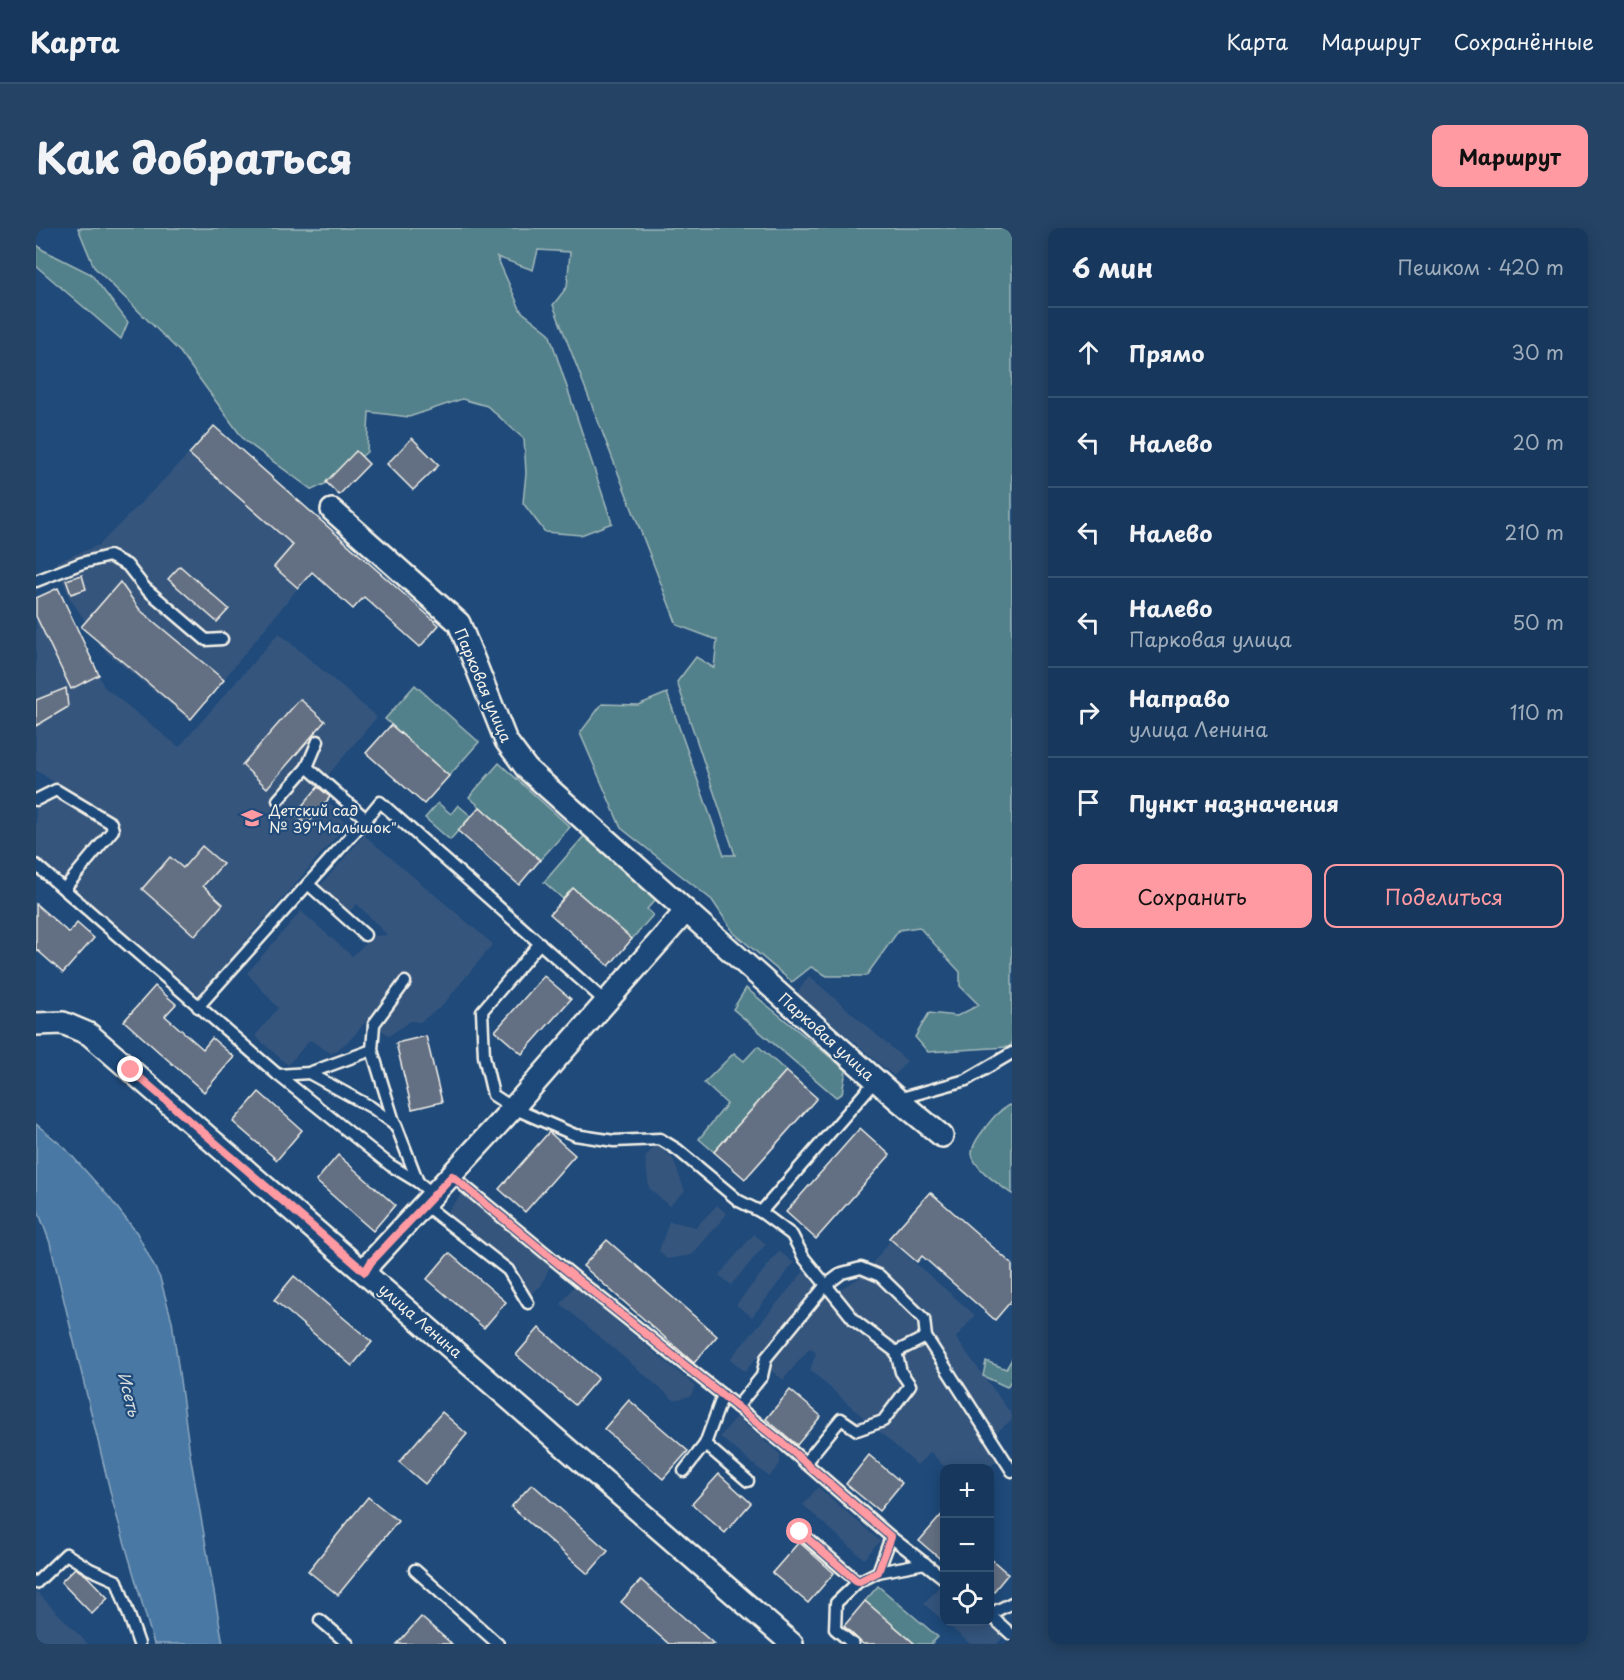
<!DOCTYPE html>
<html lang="ru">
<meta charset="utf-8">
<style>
:root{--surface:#17385c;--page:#244365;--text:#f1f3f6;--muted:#9eacbb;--line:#365272;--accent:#ff9aa2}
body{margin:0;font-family:"Playpen Sans",sans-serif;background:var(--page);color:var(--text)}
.controls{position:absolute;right:18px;bottom:18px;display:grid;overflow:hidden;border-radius:12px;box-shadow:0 3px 15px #0003}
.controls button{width:54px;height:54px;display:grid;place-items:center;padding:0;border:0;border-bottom:2px solid var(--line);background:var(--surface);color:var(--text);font:30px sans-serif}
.stop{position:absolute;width:18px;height:18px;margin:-14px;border:4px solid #ff9aa2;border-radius:50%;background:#fff}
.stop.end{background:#ff9aa2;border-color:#fff;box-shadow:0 2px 6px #0008}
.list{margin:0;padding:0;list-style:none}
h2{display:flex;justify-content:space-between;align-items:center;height:78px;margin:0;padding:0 24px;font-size:26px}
h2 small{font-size:20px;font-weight:400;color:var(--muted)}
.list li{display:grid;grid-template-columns:39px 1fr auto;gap:18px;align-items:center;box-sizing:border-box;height:90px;padding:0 24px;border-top:2px solid var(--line)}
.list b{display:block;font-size:22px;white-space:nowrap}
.list p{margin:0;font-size:20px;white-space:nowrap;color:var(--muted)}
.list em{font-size:20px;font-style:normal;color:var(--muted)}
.actions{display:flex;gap:12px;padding:18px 24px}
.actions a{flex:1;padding:14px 0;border:2px solid var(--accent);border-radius:12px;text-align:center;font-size:21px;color:var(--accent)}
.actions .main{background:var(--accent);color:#111}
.icon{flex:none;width:33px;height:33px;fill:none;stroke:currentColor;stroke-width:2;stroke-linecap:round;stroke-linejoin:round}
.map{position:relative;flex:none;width:976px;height:1416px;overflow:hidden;border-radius:12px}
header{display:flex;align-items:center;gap:36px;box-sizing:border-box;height:84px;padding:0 30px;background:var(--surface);border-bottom:2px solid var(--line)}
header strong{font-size:28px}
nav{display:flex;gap:33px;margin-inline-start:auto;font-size:21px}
.intro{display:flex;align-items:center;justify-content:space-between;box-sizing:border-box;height:144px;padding:0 36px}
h1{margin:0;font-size:42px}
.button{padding:15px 27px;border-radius:12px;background:var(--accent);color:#111;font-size:21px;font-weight:700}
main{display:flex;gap:36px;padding:0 36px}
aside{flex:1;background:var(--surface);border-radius:12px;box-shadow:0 3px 15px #0003}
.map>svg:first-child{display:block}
.built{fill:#34557d}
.green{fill:#52818b;stroke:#a3b9ba;stroke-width:1.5}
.water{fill:#4878a4;stroke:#8da8bf;stroke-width:1.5}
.building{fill:#646f83;stroke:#f4f1e8;stroke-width:1.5}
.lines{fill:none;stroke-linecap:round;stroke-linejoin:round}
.lane-casing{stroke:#f4f1e8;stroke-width:15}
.street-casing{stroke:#f4f1e8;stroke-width:26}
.lane{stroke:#1f4a7a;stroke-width:10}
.street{stroke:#1f4a7a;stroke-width:21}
.route{stroke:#ff9aa2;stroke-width:8}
.labels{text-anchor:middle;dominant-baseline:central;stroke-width:4.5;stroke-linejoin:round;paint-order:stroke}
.street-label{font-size:15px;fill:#f4f1e8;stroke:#1f4a7a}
.poi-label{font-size:15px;fill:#f4f1e8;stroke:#1f4a7a;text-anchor:start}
.water-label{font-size:16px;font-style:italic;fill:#dadfde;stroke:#1f4a7a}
</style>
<header>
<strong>Карта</strong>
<nav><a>Карта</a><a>Маршрут</a><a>Сохранённые</a></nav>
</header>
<div class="intro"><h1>Как добраться</h1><a class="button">Маршрут</a></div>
<main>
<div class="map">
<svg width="976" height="1416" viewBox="0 0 976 1416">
<rect width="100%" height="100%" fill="#1f4a7a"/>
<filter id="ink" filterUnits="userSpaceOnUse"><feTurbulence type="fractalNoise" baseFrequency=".0167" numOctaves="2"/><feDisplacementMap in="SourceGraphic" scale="12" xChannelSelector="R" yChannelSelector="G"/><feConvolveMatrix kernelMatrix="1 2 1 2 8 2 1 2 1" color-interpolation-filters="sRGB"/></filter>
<g filter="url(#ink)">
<!-- built -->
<g class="built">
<path d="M 178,198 L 305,311 L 262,360 L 154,493 L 70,424 L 33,369 L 20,334 L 63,317 L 153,226 Z"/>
<path d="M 22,360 L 68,459 L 143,519 L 243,405 L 341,489 L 283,558 L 295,568 L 291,573 L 300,581 L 298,585 L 311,596 L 163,767 L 0,628 L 0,581 L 19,555 L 0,542 L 0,370 Z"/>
<path d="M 328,607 L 457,716 L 406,778 L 384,794 L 374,793 L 353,808 L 332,791 L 315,811 L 296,826 L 274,812 L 252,837 L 219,808 L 242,780 L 211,745 L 265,683 L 316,728 L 338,708 L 351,707 L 321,676 L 312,685 L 284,658 Z"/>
<path d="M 773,748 L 871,833 L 858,848 L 761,765 Z"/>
<path d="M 620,916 L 637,931 L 649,963 L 633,978 L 613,960 L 609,930 Z"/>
<path d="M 427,965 L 514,1038 L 505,1058 L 492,1068 L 482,1040 L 411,984 Z"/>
<path d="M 681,977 L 691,986 L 656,1027 L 631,1031 L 623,1023 L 633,993 L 660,999 Z"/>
<path d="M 718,1006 L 730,1016 L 695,1057 L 683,1047 Z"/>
<path d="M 854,1013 L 939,1087 L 920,1110 L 976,1187 L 976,1192 L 949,1213 L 962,1232 L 951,1240 L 928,1240 L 906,1237 L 895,1224 L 881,1237 L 774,1142 L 780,1125 L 774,1120 L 747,1152 L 720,1130 L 709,1144 L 694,1131 L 768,1043 L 790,1069 L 825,1049 Z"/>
<path d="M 743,1023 L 758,1035 L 716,1089 L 700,1077 Z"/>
<path d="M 538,1058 L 659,1158 L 655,1168 L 638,1172 L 525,1076 Z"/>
<path d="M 700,1189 L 744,1226 L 744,1236 L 733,1249 L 684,1209 Z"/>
<path d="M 782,1259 L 844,1313 L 828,1331 L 767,1277 Z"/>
<path d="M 906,1355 L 908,1357 L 909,1394 L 950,1394 L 967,1409 L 961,1416 L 934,1416 L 888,1376 Z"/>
<path d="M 0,1363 L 52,1416 L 0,1416 Z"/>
</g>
<!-- green -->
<g class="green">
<path d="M 42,0 L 976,0 L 976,816 L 972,819 L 892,824 L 879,809 L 893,785 L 921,788 L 943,777 L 924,758 L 924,744 L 883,699 L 863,702 L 830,748 L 791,748 L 775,739 L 756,754 L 698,705 L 676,672 L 585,600 L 544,505 L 566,476 L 602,477 L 631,465 L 688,627 L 699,627 L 641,454 L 660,429 L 678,440 L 681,412 L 641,397 L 517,77 L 531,59 L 534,24 L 502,22 L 497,42 L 461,29 L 485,83 L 513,105 L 576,295 L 545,307 L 509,304 L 487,275 L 490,245 L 488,211 L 451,178 L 426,171 L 373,189 L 333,184 L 331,224 L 295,253 L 276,262 L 208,212 L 144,124 L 58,39 Z"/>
<path d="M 0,16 L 7,22 L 55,46 L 92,94 L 85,111 L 0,38 Z"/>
<path d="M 379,457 L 443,514 L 413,548 L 349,491 Z"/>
<path d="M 463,535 L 534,599 L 504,632 L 433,569 Z"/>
<path d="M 402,575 L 415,586 L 422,577 L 435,588 L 414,612 L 389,590 Z"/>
<path d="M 549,607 L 621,670 L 611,681 L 617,687 L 596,711 L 537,660 L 527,671 L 508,654 Z"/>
<path d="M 710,760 L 810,842 L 806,866 L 800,869 L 697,781 Z"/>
<path d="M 722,818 L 750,843 L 678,924 L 663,911 L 691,876 L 668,855 L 698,825 L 708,833 Z"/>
<path d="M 973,877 L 976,878 L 976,966 C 965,958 937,940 936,926 C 936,916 944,907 949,900 C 956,891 962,883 973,877 Z"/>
<path d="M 976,1131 L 976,1151 L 971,1159 L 947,1148 L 950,1133 L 970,1141 Z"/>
<path d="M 842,1358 L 902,1409 L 895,1416 L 879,1416 L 829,1373 Z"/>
</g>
<!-- water -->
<path class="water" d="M 0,896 L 29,920 L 72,968 L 101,1005 L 124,1050 L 136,1093 L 154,1226 L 187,1416 L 118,1416 L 77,1275 L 14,1015 L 0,977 Z"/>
<!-- building -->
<g class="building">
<path d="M 178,198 L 403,397 L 384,419 L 328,369 L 317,381 L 276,344 L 262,360 L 238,339 L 257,317 L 153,226 Z"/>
<path d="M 376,210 L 403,237 L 377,262 L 351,236 Z"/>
<path d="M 320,223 L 333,236 L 303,267 L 290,254 Z"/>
<path d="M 144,338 L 193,381 L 181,394 L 132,351 Z"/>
<path d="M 46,347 L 50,361 L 35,366 L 30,352 Z"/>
<path d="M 84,354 L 104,382 L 188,452 L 155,491 L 45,399 Z"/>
<path d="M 22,360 L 63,447 L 35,461 L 0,388 L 0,370 Z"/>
<path d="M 30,460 L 32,479 L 0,498 L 0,472 Z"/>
<path d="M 264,471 L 289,493 L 231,560 L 206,537 Z"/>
<path d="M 355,497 L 413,548 L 388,576 L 330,525 Z"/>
<path d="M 282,559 L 294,569 L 271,597 L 259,586 Z"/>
<path d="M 444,579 L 504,632 L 483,657 L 422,603 Z"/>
<path d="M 166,618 L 187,636 L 167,658 L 187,676 L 159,708 L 106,661 L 134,629 L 147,640 Z"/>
<path d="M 537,660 L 596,711 L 573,738 L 514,686 Z"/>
<path d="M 0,676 L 33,705 L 41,695 L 58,710 L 27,745 L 0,721 Z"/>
<path d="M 508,748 L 535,771 L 486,826 L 459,803 Z"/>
<path d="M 119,758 L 140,776 L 129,788 L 167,821 L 176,810 L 198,829 L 168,864 L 88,793 Z"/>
<path d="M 390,808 L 406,874 L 376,881 L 360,815 Z"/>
<path d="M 750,843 L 781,870 L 709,951 L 678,924 Z"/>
<path d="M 223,864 L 266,902 L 241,932 L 197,894 Z"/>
<path d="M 824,900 L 854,927 L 780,1011 L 750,984 Z"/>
<path d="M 513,904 L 539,927 L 489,984 L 463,961 Z"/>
<path d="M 302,927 L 359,977 L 337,1003 L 280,953 Z"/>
<path d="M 894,964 L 976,1036 L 976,1072 L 959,1092 L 886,1028 L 881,1034 L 853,1010 Z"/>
<path d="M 571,1012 L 681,1108 L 658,1135 L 547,1038 Z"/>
<path d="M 413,1025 L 470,1074 L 448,1100 L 391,1051 Z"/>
<path d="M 258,1048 L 336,1114 L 316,1138 L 238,1072 Z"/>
<path d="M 503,1100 L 562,1150 L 539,1177 L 480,1127 Z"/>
<path d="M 754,1162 L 785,1188 L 761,1217 L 730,1191 Z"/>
<path d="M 593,1172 L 652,1223 L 627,1251 L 568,1201 Z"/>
<path d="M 406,1184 L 431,1206 L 389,1256 L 363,1234 Z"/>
<path d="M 833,1227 L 866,1255 L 843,1283 L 810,1256 Z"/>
<path d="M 683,1246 L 715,1275 L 689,1305 L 656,1276 Z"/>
<path d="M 496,1256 L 572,1323 L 552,1346 L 475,1279 Z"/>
<path d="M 332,1269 L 362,1293 L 302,1367 L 272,1343 Z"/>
<path d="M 909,1283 L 909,1335 L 883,1313 Z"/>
<path d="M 763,1314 L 798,1345 L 772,1375 L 736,1345 Z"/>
<path d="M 954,1330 L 972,1346 L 954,1368 Z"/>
<path d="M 39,1340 L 50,1347 L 72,1370 L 56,1386 L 25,1354 Z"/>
<path d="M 605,1352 L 678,1416 L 633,1416 L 585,1374 Z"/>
<path d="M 829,1373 L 879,1416 L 827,1416 L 808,1398 Z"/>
<path d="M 385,1389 L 416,1416 L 361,1416 Z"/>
</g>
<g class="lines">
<defs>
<g id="lane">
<path d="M 0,353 L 46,335 L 73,328 L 91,337 L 109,360 L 170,412 L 186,411"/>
<path d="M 271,539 L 282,513"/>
<path d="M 0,572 L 20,562 L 75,595 L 77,602 L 28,661"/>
<path d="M 242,572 L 271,539 L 330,591 L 344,574 L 571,775"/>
<path d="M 0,637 L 242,847 L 354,937 L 382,954 L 398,967"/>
<path d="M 272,656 L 329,707"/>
<path d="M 504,715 L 446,783 L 448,828 L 457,867 L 477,880 L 539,907 L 578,913 L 624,911 L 642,922 L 703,973 L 725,984"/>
<path d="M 162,779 L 330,591"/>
<path d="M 273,845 L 335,879 L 360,897 L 382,954"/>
<path d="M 242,847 L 273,845 L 336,822"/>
<path d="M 840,852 L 725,984 L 756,1007 L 768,1030 L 790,1057 L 806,1045 L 825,1040 L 844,1048 L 888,1091 L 890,1109 L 976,1243"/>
<path d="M 862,871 L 930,852 L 976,825"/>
<path d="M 359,897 L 336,822 L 338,796 L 369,754"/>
<path d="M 416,948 L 541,1051 L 749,1217 L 855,1309 L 909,1351"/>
<path d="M 389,977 L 472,1042 L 492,1075"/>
<path d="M 701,1179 L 726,1148 L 730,1130 L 790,1057 L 819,1093 L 860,1124 L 890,1109"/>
<path d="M 669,1216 L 712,1253"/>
<path d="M 769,1235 L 805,1191 L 821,1202 L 847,1193 L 874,1157 L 865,1144 L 860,1124"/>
<path d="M 648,1243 L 669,1216 L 687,1167"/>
<path d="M 764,1304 L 822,1354"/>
<path d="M 379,1342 L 462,1416"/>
<path d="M 842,1344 L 889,1335"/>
<path d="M 0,1355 L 30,1326 L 54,1341 L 81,1353 L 103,1416"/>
<path d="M 954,1386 L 976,1375"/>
<path d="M 954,1387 L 976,1407"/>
<path d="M 284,1392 L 312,1416"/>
<path d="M 817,1416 L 799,1401 L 800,1375 L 822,1354 L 842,1344 L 855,1309"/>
</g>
<g id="street">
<path d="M 296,282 L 423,395 L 470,513 L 491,541 L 861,871 L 906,908"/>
<path d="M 0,796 L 27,795 L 53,806 L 756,1416"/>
<path d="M 329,1044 L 335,1034 L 477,880 L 650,683"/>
</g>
</defs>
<!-- lane casing -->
<use href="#lane" class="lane-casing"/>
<!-- street casing -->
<use href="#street" class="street-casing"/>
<!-- lane -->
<use href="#lane" class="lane"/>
<!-- street -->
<use href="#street" class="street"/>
</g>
</g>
<g class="lines" filter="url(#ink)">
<!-- route -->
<path class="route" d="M 95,842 L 329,1044 L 335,1034 L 416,948 L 541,1051 L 749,1217 L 855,1309 L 842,1344 L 822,1354 L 764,1304"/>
</g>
<!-- icons -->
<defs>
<symbol id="school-bare" viewBox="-9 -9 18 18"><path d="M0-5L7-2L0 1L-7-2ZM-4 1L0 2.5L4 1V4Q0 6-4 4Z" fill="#ff9aa2" stroke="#1f4a7a" stroke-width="2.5" paint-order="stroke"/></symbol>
</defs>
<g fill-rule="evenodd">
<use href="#school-bare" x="201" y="575" width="30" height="30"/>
</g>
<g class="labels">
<!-- street labels -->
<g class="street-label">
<text transform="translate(448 457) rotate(67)">Парковая улица</text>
<text transform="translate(791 808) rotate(42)">Парковая улица</text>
<text transform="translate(385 1092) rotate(41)">улица Ленина</text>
</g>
<!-- poi labels -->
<g class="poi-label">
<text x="233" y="581">Детский сад<tspan x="233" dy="17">№ 39"Малышок"</tspan></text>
</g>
<!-- water labels -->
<g class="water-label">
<text transform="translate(94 1166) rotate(76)">Исеть</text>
</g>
</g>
</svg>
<div class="controls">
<button>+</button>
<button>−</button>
<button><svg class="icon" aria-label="locate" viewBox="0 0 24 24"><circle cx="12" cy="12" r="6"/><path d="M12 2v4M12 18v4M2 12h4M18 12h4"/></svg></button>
</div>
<div class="stop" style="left:764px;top:1304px"></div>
<div class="stop end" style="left:95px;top:842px"></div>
</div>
<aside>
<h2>6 мин<small>Пешком · 420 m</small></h2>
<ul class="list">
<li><svg class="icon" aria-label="ahead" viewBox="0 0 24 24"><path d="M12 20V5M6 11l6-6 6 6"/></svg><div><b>Прямо</b></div><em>30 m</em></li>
<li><svg class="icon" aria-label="left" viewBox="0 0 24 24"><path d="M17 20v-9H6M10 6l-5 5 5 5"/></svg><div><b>Налево</b></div><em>20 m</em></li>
<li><svg class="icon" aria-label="left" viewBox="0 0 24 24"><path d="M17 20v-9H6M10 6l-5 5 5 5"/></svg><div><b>Налево</b></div><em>210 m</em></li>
<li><svg class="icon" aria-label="left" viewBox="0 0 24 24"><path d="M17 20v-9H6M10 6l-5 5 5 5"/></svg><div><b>Налево</b><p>Парковая улица</p></div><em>50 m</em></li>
<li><svg class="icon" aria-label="right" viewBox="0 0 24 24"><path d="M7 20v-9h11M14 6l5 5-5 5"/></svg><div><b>Направо</b><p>улица Ленина</p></div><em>110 m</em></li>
<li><svg class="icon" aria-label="arrive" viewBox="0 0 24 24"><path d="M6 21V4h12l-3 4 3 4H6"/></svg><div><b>Пункт назначения</b></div></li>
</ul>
<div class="actions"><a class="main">Сохранить</a><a>Поделиться</a></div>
</aside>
</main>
